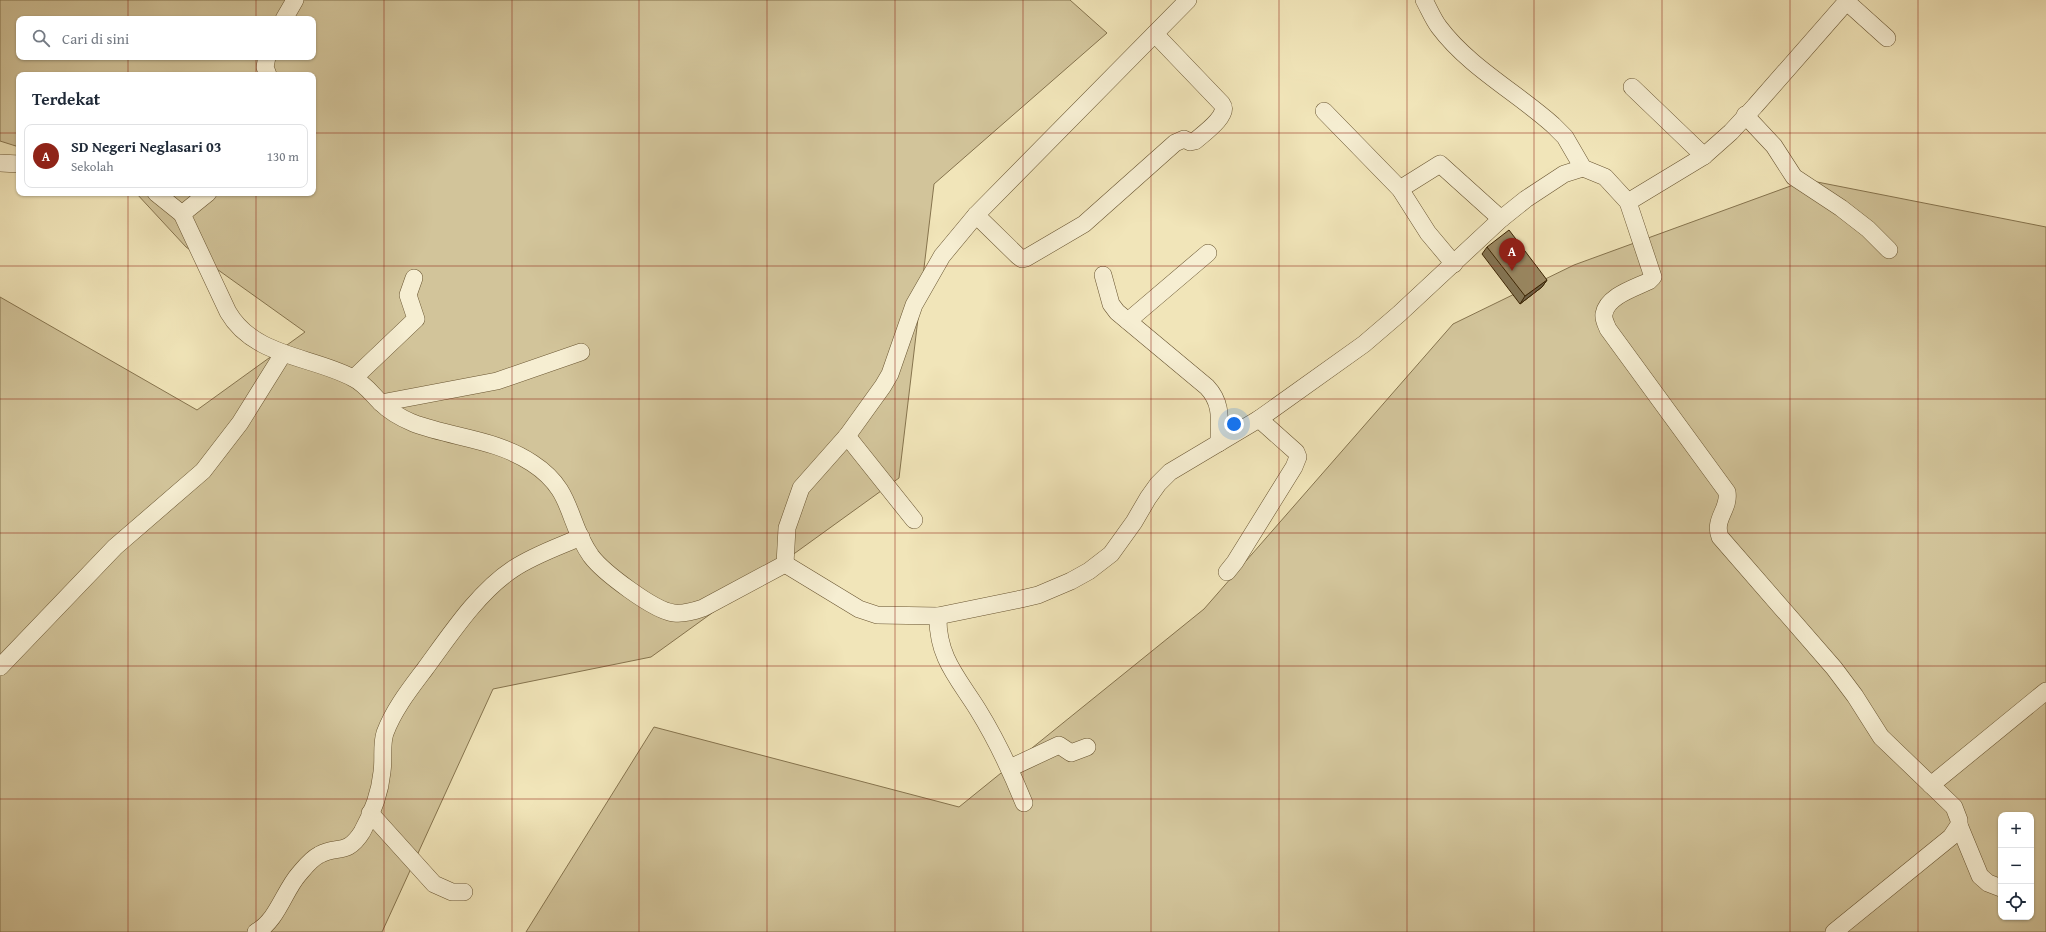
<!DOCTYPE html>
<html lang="id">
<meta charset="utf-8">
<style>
:root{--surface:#fff;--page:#f6f6f7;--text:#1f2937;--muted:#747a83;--line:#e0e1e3;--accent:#8f2418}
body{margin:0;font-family:"Gentium Book Plus",serif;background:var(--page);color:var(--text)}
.controls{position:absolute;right:12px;bottom:12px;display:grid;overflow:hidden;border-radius:8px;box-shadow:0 1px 3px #0004}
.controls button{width:36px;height:36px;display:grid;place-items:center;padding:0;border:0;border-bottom:1px solid var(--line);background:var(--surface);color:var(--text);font:20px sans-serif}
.you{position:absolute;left:1234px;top:424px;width:14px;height:14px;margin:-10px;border:3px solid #fff;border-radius:50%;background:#1a73e8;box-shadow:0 0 0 6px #1a73e833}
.badge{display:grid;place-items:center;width:26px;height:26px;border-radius:50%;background:var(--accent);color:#fff;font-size:13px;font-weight:700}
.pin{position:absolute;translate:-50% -33px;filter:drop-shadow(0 1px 2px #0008)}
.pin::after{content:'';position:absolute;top:21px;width:14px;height:12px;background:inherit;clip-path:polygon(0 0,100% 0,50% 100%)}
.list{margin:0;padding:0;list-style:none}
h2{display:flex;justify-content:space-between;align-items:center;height:52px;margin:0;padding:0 16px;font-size:17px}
h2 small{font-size:13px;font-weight:400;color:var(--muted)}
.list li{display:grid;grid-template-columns:26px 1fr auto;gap:12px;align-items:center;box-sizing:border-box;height:64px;margin:0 8px 8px;padding:0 8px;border:1px solid var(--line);border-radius:8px}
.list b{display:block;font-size:15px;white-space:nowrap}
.list p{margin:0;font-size:13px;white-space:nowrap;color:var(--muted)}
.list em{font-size:13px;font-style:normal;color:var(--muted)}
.icon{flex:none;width:22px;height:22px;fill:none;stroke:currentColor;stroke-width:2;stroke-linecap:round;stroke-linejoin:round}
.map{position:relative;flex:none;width:2046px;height:932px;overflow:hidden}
.search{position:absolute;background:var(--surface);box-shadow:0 1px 3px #0004;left:16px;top:16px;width:300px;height:44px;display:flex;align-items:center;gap:10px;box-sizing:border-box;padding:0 14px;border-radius:8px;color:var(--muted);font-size:15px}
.panel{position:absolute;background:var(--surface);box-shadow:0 1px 3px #0004;left:16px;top:72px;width:300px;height:124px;border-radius:8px}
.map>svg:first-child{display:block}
.green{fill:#d2c49a;stroke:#86744e;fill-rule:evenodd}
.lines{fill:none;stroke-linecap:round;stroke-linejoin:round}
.minor-casing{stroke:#685430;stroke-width:18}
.minor{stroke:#f6eed2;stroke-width:17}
.wall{fill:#847554;stroke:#3b2403}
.shaded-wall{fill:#6c5f45;stroke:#3b2403}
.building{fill:#9a8862;stroke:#3b2403}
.grid{fill:none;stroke:#8f2418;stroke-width:1;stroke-opacity:0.55}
</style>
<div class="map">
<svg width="2046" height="932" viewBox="0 0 2046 932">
<rect width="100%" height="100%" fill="#f1e5b9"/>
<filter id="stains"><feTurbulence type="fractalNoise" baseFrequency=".005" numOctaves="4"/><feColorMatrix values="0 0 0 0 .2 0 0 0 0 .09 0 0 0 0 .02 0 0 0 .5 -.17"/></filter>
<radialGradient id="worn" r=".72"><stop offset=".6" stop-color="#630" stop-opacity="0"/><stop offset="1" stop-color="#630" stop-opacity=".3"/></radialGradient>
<!-- green -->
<g class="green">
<path d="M 0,0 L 1070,0 L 1107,33 L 934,184 L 899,478 L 651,657 L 493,689 L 382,932 L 0,932 L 0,297 L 197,410 L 305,332 L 186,247 L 136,193 L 313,193 L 313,75 L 19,75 L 19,147 L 0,141 ZM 19,19 L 313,19 L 313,57 L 19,57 Z"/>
<path d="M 1807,180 L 2046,227 L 2046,932 L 526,932 L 654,727 L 959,807 L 1204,609 L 1453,324 L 1574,265 ZM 2001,815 L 2031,815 L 2031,917 L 2001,917 Z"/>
</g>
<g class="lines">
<defs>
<g id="minor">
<path d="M 1424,0 C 1429,9 1433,19 1439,27 C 1469,67 1516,92 1553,125 L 1565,137 L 1583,168 L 1605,177 L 1628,202 L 1653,277 L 1649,281 C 1635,288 1607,296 1604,314 C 1603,319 1606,324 1608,329 L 1727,492 C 1730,509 1713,519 1720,537 L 1834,668 L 1855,696 L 1881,737 L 1954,807 L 1959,820 L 1959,825 L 1951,837 L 1834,932"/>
<path d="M 1847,2 L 1887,38"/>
<path d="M 284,19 L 295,0"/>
<path d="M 267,57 L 265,67 L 268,75"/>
<path d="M 1632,87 L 1704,156"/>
<path d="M 1324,111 L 1400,189 L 1428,233 L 1454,264"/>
<path d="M 1745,115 L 1774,146 L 1794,177 L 1841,208 L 1868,229 L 1889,250"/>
<path d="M 0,163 L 19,164"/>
<path d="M 1400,189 L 1440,164 L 1501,219"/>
<path d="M 156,193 L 182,214 L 228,312 C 254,357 312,356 353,378 C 364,383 372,394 380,402 C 389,411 401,418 413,423 C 453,438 496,439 532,463 C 575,491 566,521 591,556 C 603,572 654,611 674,613 C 685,614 694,611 703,608 L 785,564 L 787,528 L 801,488 L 847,436 L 883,386 L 890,374 L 914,305 L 942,256 L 976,215 L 1188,0"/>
<path d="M 1628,202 L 1704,156 L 1731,132 L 1755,106 L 1848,0"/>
<path d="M 182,214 L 208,193"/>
<path d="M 976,215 L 1018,256 L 1022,259 L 1026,258 L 1084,224 L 1175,143 L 1184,139 L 1190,142 L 1195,141 C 1203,134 1230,115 1222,104 L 1155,34"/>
<path d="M 1103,275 L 1111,304 L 1117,312 L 1207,387 C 1223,404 1219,421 1219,443"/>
<path d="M 1128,321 L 1208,253"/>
<path d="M 354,378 L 416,319 L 408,295 L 414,278"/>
<path d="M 381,403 L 497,381 L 581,352"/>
<path d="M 847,436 L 914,520"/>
<path d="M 785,564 L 859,609 L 877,615 L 938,616 L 1021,599 L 1038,595 L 1071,581 L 1089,571 L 1111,554 L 1134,522 L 1148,498 L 1158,484 L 1170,472 L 1259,419 L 1364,344 L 1399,314 L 1501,219 L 1526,199 L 1564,174 L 1583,168"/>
<path d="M 1227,572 L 1235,562 L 1294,467 L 1298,457 L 1296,452 L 1259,419"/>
<path d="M 938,616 C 937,657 958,678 978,710 C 996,739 1011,771 1024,803"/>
<path d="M 0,667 L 115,547 L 203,471 L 240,423 L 283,354"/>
<path d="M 1010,768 L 1059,745 L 1071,753 L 1087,747"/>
<path d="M 1931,785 L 2046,691"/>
<path d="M 370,813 L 434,884 L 452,892 L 464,892"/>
<path d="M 1959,825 L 1980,876 L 1988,883 L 2001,888"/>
<path d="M 256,932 C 277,921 284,891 299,874 C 305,867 311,859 319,855 C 337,845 347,856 362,832 C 372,814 380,792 382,772 C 384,759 381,745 385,733 C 394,709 410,689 425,669 C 450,635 478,592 513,569 C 534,555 558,547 581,537"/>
</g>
</defs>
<!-- minor casing -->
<use href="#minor" class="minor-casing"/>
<!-- minor -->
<use href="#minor" class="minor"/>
</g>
<!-- wall -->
<path class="wall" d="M 1487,247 L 1547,280 L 1542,287 L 1520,304 L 1482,254 Z"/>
<!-- shaded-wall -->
<path class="shaded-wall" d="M 1547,280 L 1542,287 L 1520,304 L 1525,296 Z"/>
<!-- building -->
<path class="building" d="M 1509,230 L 1547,280 L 1525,296 L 1487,247 Z"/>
<!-- grid -->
<path class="grid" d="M 128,0 L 128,19M 256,0 L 256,19M 384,0 L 384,932M 512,0 L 512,932M 639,0 L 639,932M 767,0 L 767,932M 895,0 L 895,932M 1023,0 L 1023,932M 1151,0 L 1151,932M 1279,0 L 1279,932M 1407,0 L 1407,932M 1534,0 L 1534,932M 1662,0 L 1662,932M 1790,0 L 1790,932M 1918,0 L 1918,932M 128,57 L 128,75M 256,57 L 256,75M 0,133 L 19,133M 313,133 L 2046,133M 128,193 L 128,932M 256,193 L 256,932M 0,266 L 2046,266M 0,399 L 2046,399M 0,533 L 2046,533M 0,666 L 2046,666M 0,799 L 2046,799"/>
<rect width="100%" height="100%" filter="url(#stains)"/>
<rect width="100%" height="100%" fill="url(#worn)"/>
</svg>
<div class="controls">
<button>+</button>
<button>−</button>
<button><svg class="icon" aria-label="locate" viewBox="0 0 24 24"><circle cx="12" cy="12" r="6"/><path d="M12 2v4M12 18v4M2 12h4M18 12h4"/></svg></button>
</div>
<div class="you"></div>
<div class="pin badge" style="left:1512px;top:271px">A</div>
<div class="search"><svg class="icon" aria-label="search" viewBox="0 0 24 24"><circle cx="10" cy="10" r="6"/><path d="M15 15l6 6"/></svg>Cari di sini</div>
<section class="panel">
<h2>Terdekat<small></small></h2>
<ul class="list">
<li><span class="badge">A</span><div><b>SD Negeri Neglasari 03</b><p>Sekolah</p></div><em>130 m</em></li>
</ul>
</section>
</div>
